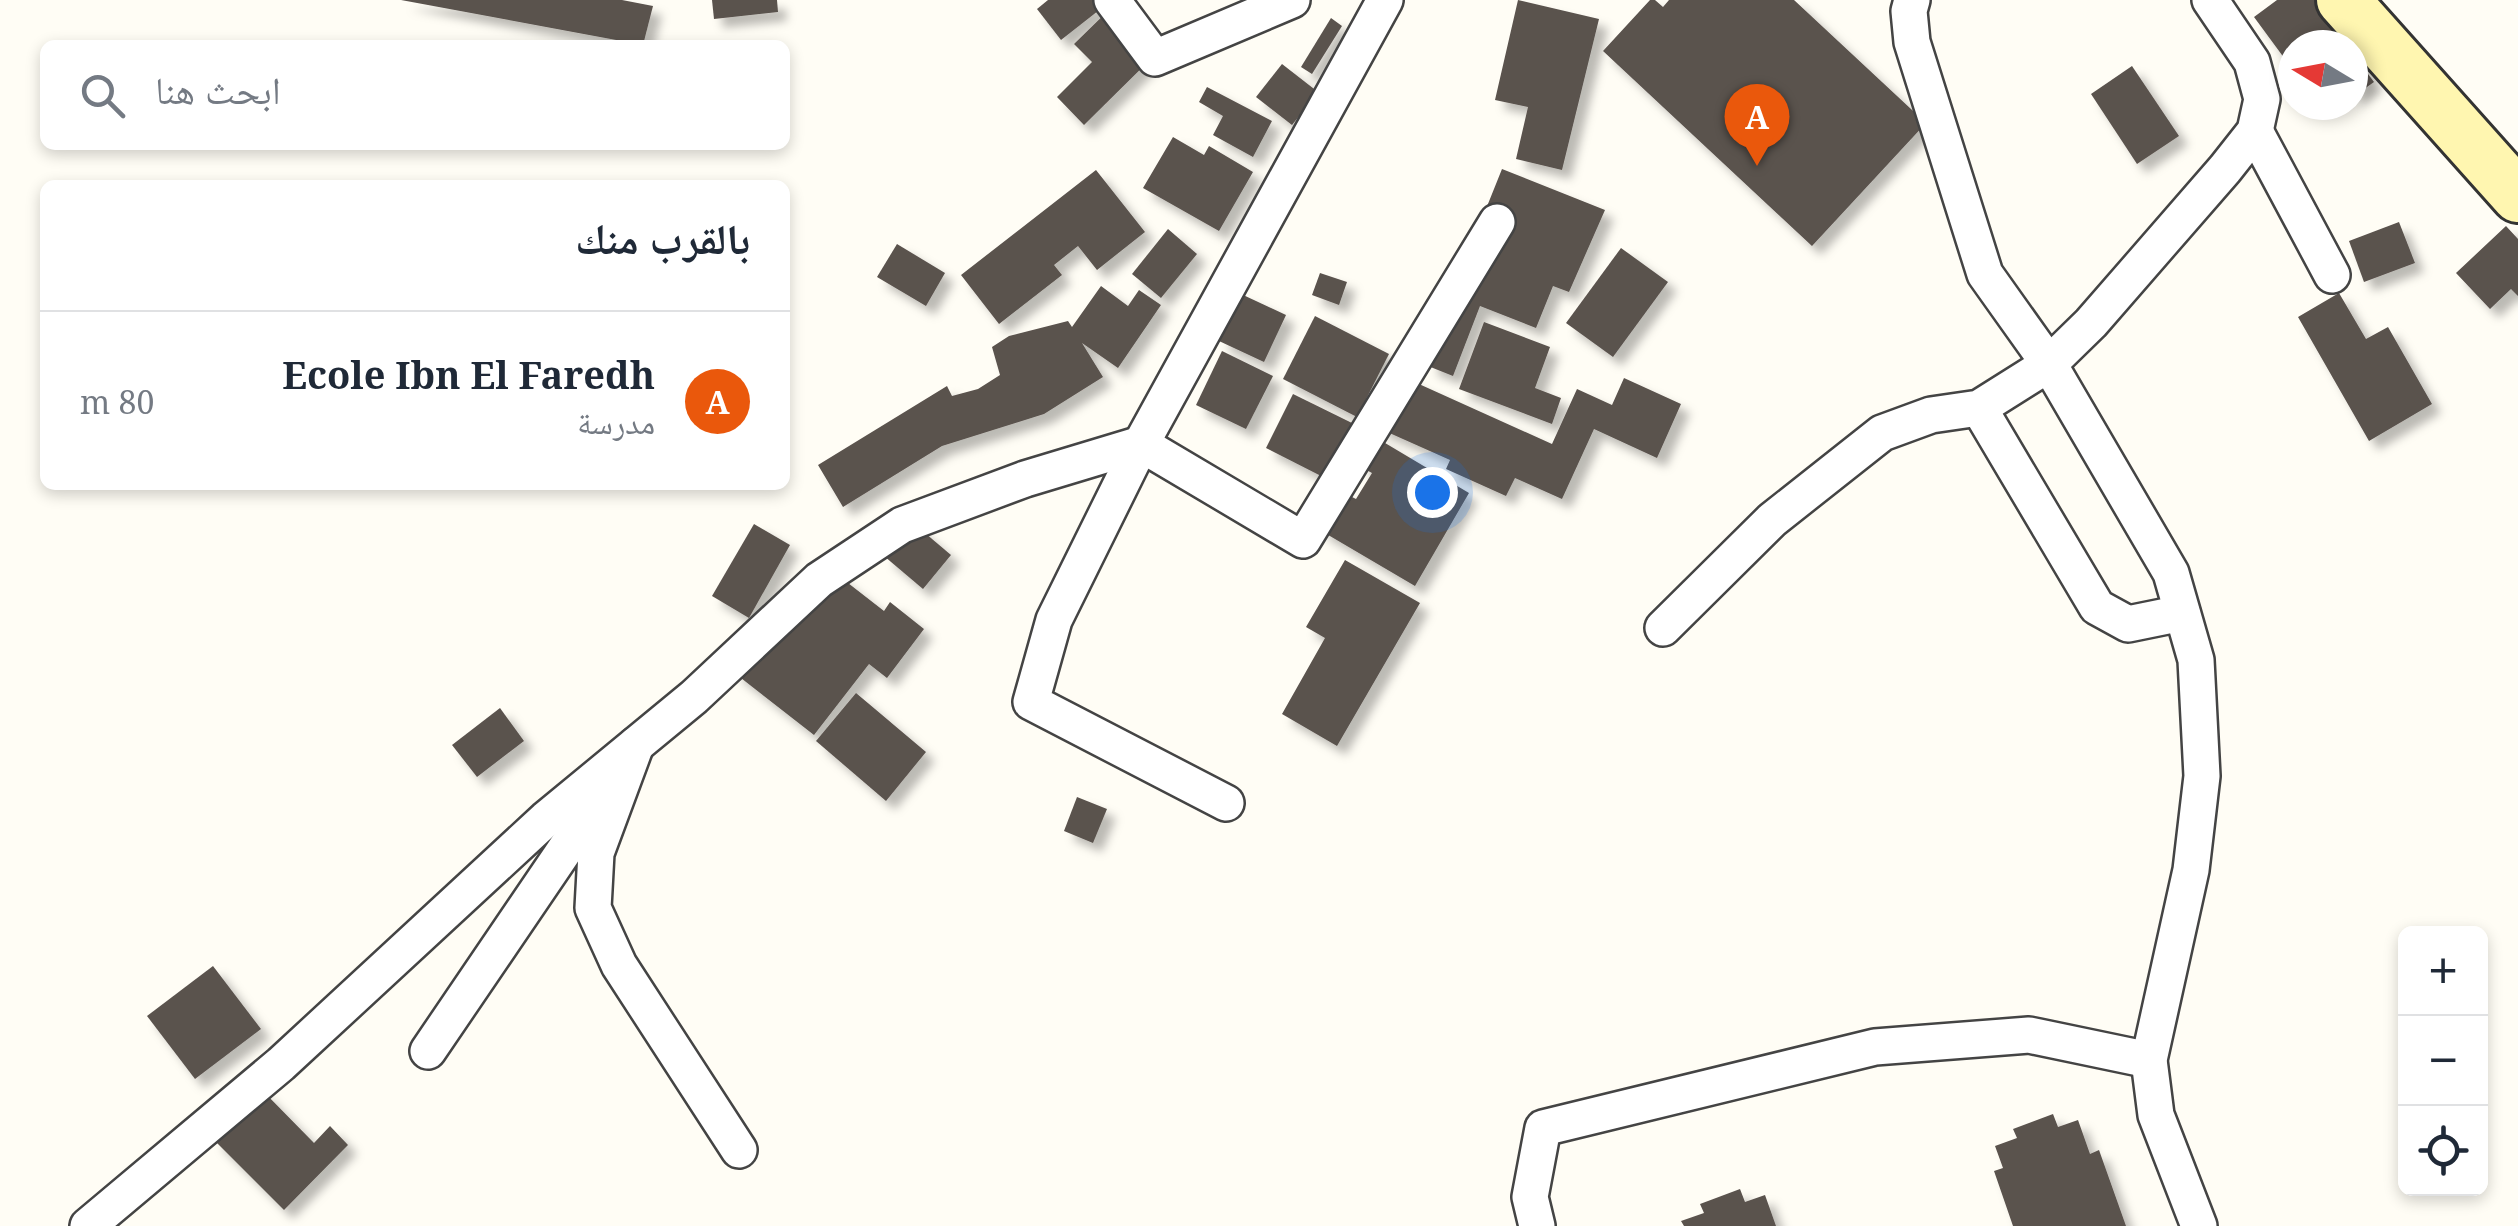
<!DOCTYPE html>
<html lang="ar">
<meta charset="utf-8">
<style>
:root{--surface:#fff;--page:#f6f6f7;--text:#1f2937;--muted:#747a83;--line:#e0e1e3;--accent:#ea580c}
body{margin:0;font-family:"Noto Serif","Noto Naskh Arabic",serif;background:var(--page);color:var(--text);direction:rtl}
.controls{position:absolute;right:30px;bottom:30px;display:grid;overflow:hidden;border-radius:15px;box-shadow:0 5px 15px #0003}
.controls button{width:90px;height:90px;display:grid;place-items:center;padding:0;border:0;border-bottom:2px solid var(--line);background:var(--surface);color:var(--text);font:50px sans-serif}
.compass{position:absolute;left:2278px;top:30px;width:90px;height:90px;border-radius:50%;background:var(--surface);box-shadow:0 5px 15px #0003;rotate:280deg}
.you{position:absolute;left:1432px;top:492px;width:35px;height:35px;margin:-25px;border:8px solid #fff;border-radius:50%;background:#1a73e8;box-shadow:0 0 0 15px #1a73e833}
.badge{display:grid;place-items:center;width:65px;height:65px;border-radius:50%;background:var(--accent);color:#fff;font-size:32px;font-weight:700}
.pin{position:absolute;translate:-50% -82px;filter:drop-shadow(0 2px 5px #0008)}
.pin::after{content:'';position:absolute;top:52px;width:35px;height:30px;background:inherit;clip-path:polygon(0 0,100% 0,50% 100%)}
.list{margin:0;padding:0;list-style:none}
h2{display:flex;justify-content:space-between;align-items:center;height:130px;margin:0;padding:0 40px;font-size:42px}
h2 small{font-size:32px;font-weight:400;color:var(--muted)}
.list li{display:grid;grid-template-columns:65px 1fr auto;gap:30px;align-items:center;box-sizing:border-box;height:180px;padding:0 40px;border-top:2px solid var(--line)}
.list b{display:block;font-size:38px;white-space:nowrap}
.list p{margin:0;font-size:32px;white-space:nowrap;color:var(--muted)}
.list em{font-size:32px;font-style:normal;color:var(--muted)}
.icon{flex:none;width:55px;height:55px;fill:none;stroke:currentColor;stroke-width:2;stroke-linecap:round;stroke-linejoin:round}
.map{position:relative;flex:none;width:2518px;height:1226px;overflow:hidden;direction:ltr}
.search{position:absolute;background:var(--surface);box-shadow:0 5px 15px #0003;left:40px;top:40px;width:750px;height:110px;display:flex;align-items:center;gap:25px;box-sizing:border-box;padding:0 35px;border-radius:15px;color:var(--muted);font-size:38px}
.panel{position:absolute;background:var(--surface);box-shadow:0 5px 15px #0003;left:40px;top:180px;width:750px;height:310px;border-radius:15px;direction:rtl}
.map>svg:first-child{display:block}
.building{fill:#5a524d;filter:url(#shadow)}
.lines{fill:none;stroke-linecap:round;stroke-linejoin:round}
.minor-casing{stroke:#444;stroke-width:40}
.secondary-casing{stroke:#333;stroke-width:58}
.minor{stroke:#fff;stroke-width:35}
.secondary{stroke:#fff6b0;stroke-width:52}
</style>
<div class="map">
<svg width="2518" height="1226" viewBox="0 0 2518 1226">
<defs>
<filter id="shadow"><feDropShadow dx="9" dy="9" stdDeviation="5" flood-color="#0004"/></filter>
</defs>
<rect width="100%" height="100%" fill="#fffdf5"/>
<!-- building -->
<g class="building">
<path d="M 401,0 L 622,0 L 653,6 L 643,45 Z"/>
<path d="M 712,0 L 777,0 L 778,12 L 714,19 Z"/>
<path d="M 1048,0 L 1112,0 L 1061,40 L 1037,9 Z"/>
<path d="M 1518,0 L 1599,19 L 1562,170 L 1516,159 L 1528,107 L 1495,100 Z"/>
<path d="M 1650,0 L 1655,0 L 1663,7 L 1669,0 L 1794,0 L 1926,123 L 1812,246 L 1603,51 Z"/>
<path d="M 2277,0 L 2314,0 L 2347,45 L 2293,45 L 2293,70 L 2254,17 Z"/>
<path d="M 1116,3 L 1162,48 L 1084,125 L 1057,97 L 1092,62 L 1074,44 Z"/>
<path d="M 1331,18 L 1342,26 L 1312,74 L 1301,67 Z"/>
<path d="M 2353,54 L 2374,82 L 2353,97 Z"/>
<path d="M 1282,64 L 1318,92 L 1292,125 L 1256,97 Z"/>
<path d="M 2132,66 L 2179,136 L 2137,164 L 2091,94 Z"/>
<path d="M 1207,87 L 1272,121 L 1253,157 L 1213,135 L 1223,116 L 1199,102 Z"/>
<path d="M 1173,137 L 1204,155 L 1209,146 L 1253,172 L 1219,231 L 1143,188 Z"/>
<path d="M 1502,169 L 1605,210 L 1569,292 L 1553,286 L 1536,328 L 1480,306 L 1453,376 L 1428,366 L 1437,331 Z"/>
<path d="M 1096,170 L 1145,232 L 1097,270 L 1078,246 L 1054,265 L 1062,275 L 999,324 L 961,275 Z"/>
<path d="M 2399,222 L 2415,263 L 2364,282 L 2349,241 Z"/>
<path d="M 2506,226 L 2518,239 L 2518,296 L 2511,289 L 2490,309 L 2456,273 Z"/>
<path d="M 1168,229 L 1197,254 L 1161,298 L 1132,274 Z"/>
<path d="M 897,244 L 945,273 L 926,306 L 877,277 Z"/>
<path d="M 1621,248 L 1668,282 L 1613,357 L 1566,323 Z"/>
<path d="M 1320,273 L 1347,282 L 1339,305 L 1312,295 Z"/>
<path d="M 1101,286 L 1128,306 L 1139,290 L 1161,305 L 1118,368 L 1082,343 L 1103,377 L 1044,414 L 942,446 L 843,507 L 818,465 L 947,386 L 952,396 L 978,389 L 1000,375 L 992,347 L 1009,336 L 1068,321 L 1072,327 Z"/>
<path d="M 2339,293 L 2366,339 L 2388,327 L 2432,404 L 2369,441 L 2298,317 Z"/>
<path d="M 1241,294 L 1286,315 L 1264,362 L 1219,341 Z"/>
<path d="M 1315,316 L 1389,354 L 1357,417 L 1283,379 Z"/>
<path d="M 1484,322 L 1550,347 L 1535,388 L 1561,398 L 1552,424 L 1459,389 Z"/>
<path d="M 1222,351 L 1273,376 L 1246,429 L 1196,405 Z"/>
<path d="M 1399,375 L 1552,444 L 1577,389 L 1612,405 L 1624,378 L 1681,404 L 1657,458 L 1594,429 L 1562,499 L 1515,478 L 1506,496 L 1446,469 L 1450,460 L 1376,427 Z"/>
<path d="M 1293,394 L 1352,423 L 1325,478 L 1266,448 Z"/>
<path d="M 1375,437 L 1469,493 L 1415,586 L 1318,529 L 1340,491 L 1356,499 L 1372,473 L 1359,466 Z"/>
<path d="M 912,522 L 951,555 L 923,589 L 884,556 Z"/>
<path d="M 754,524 L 790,545 L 749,618 L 712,596 Z"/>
<path d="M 1345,560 L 1420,603 L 1337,746 L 1282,714 L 1325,638 L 1306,627 Z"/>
<path d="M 830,569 L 884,611 L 890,602 L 924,629 L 887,678 L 869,664 L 814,735 L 732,671 Z"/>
<path d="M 856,693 L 926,752 L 886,801 L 816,741 Z"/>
<path d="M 500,708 L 524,741 L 477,777 L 452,745 Z"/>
<path d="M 1077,797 L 1107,809 L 1093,843 L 1064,831 Z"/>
<path d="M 213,966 L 261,1029 L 195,1079 L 147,1016 Z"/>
<path d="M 262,1090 L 314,1143 L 330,1126 L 348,1145 L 284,1210 L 213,1139 Z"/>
<path d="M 2053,1114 L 2058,1127 L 2078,1120 L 2090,1154 L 2099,1150 L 2126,1226 L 2013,1226 L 1994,1171 L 2003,1168 L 1995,1146 L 2017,1138 L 2013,1129 Z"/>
<path d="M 1740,1189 L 1745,1202 L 1765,1195 L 1776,1226 L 1684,1226 L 1681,1221 L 1704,1213 L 1700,1204 Z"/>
</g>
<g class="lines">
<defs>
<g id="minor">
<path d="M 1112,0 L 1155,58 L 1292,0"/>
<path d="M 1912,0 L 1909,11 L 1912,42 L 1985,274 L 2049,364 L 2171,573 L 2196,660 L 2202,776 L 2191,870 L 2149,1060 L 2156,1115 L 2199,1226"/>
<path d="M 2255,131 L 2332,275"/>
<path d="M 1979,408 L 2097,607 L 2128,624 L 2182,613"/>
<path d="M 1663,628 L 1772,520 L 1882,433 L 1931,415 L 1979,408 L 2049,364 L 2091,323 L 2225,169 L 2255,131 L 2262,99 L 2252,62 L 2210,0"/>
<path d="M 1226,803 L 1031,702 L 1054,620 L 1141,444 L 1385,0"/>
<path d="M 428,1051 L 636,745 L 596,853 L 593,908 L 619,965 L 739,1150"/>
<path d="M 88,1226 L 281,1064 L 546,819 L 694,697 L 819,580 L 902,525 L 1025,479 L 1141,444 L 1303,540 L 1497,222"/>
<path d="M 1537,1226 L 1530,1197 L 1543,1128 L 1875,1047 L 2029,1035 L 2149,1060"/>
</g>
<path id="secondary" d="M 2343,0 L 2518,196"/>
</defs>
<!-- minor casing -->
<use href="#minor" class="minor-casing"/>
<!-- secondary casing -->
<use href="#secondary" class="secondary-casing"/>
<!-- minor -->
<use href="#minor" class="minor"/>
<!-- secondary -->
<use href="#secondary" class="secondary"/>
</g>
</svg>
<div class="controls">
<button>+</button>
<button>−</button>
<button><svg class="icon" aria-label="locate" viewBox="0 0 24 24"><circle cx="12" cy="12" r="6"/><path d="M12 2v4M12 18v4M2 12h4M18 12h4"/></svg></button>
</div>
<svg class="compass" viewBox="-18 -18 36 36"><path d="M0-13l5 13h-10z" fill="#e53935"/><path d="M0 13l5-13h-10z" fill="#747a83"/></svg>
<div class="you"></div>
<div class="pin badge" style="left:1757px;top:166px">A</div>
<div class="search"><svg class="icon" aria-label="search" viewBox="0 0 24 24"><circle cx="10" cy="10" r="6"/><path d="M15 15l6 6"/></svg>ابحث هنا</div>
<section class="panel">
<h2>بالقرب منك<small></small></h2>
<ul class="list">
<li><span class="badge">A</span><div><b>Ecole Ibn El Faredh</b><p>مدرسة</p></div><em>80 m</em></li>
</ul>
</section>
</div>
